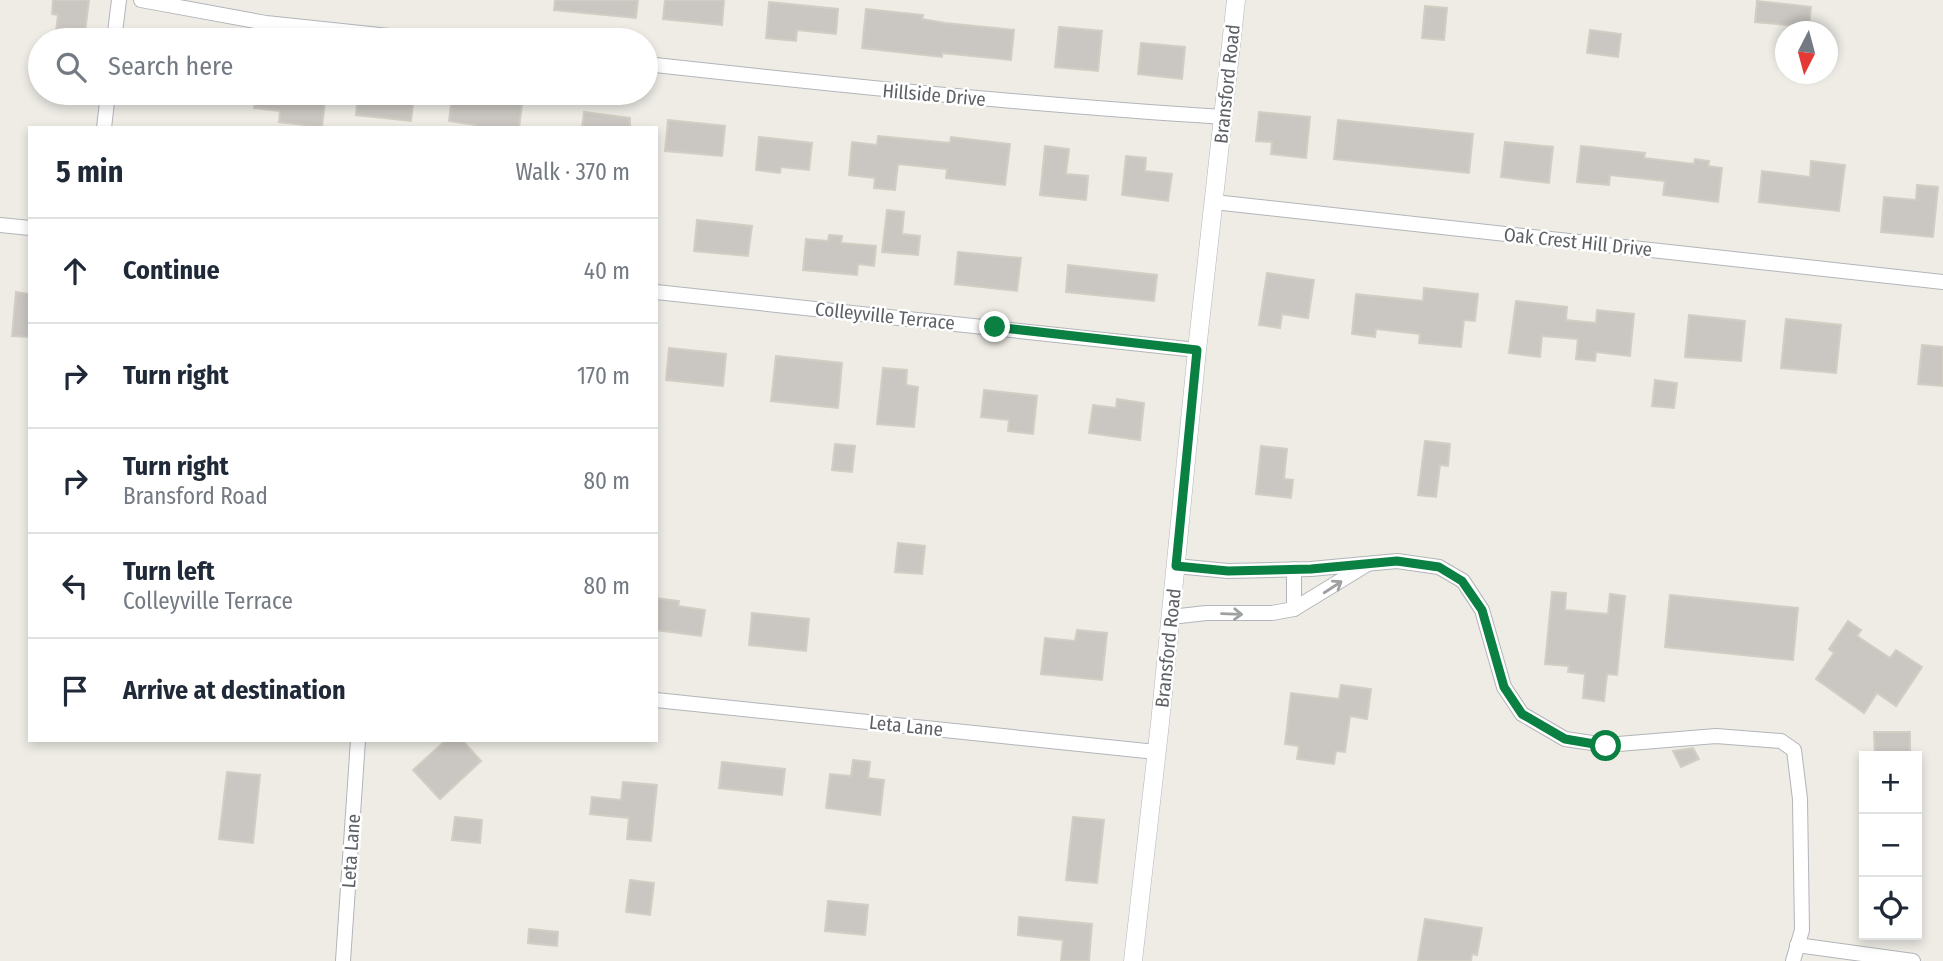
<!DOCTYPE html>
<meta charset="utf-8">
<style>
:root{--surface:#fff;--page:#f6f6f7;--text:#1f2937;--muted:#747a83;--line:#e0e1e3}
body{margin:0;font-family:"Fira Sans Condensed",sans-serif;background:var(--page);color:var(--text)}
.controls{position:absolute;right:21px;bottom:21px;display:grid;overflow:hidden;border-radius:0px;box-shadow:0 4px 10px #0003}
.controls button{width:63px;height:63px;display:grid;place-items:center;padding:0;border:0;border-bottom:2px solid var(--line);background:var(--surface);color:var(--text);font:35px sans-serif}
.compass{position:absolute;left:1775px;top:21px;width:63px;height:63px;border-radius:50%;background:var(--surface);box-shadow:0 4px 10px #0003;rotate:186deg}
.stop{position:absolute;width:21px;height:21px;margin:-16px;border:5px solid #0b8043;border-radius:50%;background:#fff}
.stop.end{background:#0b8043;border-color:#fff;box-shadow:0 2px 7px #0008}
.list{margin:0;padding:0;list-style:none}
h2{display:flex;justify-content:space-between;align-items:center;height:91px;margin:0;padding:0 28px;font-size:30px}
h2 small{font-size:23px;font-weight:400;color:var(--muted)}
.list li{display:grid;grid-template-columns:46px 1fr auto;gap:21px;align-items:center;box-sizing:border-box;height:105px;padding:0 28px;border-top:2px solid var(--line)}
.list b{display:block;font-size:26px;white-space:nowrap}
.list p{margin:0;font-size:23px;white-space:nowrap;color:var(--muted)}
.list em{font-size:23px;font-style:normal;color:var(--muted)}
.icon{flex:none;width:38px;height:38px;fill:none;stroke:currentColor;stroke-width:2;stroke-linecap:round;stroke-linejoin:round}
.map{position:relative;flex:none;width:1943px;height:961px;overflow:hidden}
.search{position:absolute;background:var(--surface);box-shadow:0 4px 10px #0003;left:28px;top:28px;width:630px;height:77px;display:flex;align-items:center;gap:18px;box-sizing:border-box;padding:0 24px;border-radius:38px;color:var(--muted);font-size:26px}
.panel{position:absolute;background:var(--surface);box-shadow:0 4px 10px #0003;left:28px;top:126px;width:630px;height:616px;border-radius:0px}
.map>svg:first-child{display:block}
.building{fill:#cac7c2;stroke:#d2cec4;stroke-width:2}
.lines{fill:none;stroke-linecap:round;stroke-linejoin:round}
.minor-casing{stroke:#b2b5b9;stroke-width:16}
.tertiary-casing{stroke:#b2b5b9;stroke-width:19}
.minor{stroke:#fff;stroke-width:14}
.tertiary{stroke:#fff;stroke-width:18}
.oneway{stroke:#9ea0a2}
.route{stroke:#0b8043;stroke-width:9}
.labels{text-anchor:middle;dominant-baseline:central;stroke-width:5;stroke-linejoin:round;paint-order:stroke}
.street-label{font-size:19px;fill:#5d6064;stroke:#fff}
</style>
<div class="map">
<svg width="1943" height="961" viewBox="0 0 1943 961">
<rect width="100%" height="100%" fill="#eeece5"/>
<!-- building -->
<g class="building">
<path d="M 53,0 L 89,0 L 84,40 L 55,40 L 58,15 L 52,14 Z"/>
<path d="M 555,0 L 638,0 L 636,18 L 554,10 Z"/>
<path d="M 665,0 L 724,0 L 722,25 L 663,19 Z"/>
<path d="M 1757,1 L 1811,7 L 1809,27 L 1755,22 Z"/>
<path d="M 769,2 L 838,9 L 836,34 L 797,30 L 796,41 L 766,38 Z"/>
<path d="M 1425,6 L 1447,8 L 1444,40 L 1422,38 Z"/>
<path d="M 866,9 L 923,15 L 922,19 L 945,23 L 1014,30 L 1011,60 L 942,53 L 942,57 L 862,48 Z"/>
<path d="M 1059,27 L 1102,31 L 1098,71 L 1055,67 Z"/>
<path d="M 1590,30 L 1621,34 L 1618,57 L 1587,53 Z"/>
<path d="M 1141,43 L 1185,47 L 1182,79 L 1138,74 Z"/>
<path d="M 256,93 L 326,93 L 322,127 L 279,122 L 280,111 L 254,108 Z"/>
<path d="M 358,93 L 414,96 L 411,121 L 356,115 Z"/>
<path d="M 452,95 L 522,104 L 519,128 L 476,128 L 476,125 L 449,121 Z"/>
<path d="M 584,112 L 630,118 L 630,128 L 582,128 Z"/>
<path d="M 1259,112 L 1310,117 L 1306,158 L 1271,154 L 1272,142 L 1256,141 Z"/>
<path d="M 668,120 L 725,126 L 722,156 L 665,151 Z"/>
<path d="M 1338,120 L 1473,134 L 1469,173 L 1334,159 Z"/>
<path d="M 878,136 L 950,143 L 951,137 L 1010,144 L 1005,185 L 946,178 L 947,169 L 898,164 L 895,190 L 874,188 L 875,178 L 849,175 L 852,142 L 877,145 Z"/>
<path d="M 759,137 L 812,143 L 809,170 L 781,167 L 780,173 L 756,170 Z"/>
<path d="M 1505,142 L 1553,147 L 1549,183 L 1501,177 Z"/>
<path d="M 1045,146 L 1069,149 L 1066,174 L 1088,176 L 1086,200 L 1040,195 Z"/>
<path d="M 1581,146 L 1645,153 L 1644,158 L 1694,164 L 1695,159 L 1709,161 L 1708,166 L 1722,168 L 1718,202 L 1663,195 L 1665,181 L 1610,175 L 1609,185 L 1577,182 Z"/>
<path d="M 1126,156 L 1146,158 L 1145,171 L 1172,174 L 1168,201 L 1122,195 Z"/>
<path d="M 1811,161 L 1845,165 L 1839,211 L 1759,202 L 1762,171 L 1810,177 Z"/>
<path d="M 1917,185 L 1938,187 L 1933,237 L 1881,232 L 1884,197 L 1916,200 Z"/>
<path d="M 887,210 L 904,212 L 902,234 L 920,236 L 918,255 L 882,252 Z"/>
<path d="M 697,220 L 752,226 L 748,256 L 694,251 Z"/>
<path d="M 829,235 L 842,236 L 841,243 L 876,246 L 874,266 L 858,264 L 857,275 L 803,270 L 806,239 L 828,241 Z"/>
<path d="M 958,252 L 1021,258 L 1017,291 L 955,284 Z"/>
<path d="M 1068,265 L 1157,275 L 1154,301 L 1066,292 Z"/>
<path d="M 1267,273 L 1314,280 L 1308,318 L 1282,314 L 1280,328 L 1259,325 Z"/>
<path d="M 1424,288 L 1478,294 L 1475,321 L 1464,320 L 1461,347 L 1419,343 L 1420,334 L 1376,329 L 1375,337 L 1352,334 L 1356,294 L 1423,301 Z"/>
<path d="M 16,292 L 30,294 L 30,337 L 12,336 Z"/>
<path d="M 1516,301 L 1567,307 L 1566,320 L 1596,323 L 1597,310 L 1634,314 L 1630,356 L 1596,352 L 1595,361 L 1576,359 L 1578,339 L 1542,336 L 1540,357 L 1509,353 Z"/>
<path d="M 1689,315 L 1745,321 L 1741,361 L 1685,357 Z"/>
<path d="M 1786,319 L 1841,325 L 1836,373 L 1781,368 Z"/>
<path d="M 1922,345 L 1943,347 L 1943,386 L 1918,384 Z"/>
<path d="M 669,348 L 726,354 L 723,386 L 666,380 Z"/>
<path d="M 776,356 L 842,363 L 838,408 L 771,401 Z"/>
<path d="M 883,368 L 907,370 L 906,385 L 918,387 L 914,427 L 877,424 Z"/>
<path d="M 1655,380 L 1677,383 L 1674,408 L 1652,406 Z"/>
<path d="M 984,390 L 1037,396 L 1033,434 L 1008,431 L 1009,420 L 981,417 Z"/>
<path d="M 1117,399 L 1144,403 L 1140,440 L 1089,433 L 1093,405 L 1116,408 Z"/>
<path d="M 1425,441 L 1450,444 L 1448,466 L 1440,465 L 1436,497 L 1418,495 Z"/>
<path d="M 835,444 L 855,446 L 852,472 L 832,470 Z"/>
<path d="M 1261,446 L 1287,449 L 1284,479 L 1293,480 L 1291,498 L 1256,494 Z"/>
<path d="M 898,543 L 925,546 L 922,574 L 895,572 Z"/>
<path d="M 1552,592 L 1566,593 L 1565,610 L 1608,614 L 1610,594 L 1625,596 L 1617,675 L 1607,674 L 1604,701 L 1583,698 L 1585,674 L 1568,672 L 1569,666 L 1545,664 Z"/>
<path d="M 1670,595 L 1798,608 L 1793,660 L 1665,647 Z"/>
<path d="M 656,598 L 679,601 L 678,606 L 705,610 L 701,636 L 656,630 Z"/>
<path d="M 752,613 L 809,619 L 806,651 L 749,645 Z"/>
<path d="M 1848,621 L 1861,630 L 1857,636 L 1890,658 L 1896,650 L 1922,667 L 1896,706 L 1877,693 L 1864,713 L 1816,679 L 1834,653 L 1829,649 Z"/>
<path d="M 1077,630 L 1107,633 L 1102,680 L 1041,674 L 1045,638 L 1075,641 Z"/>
<path d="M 1341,685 L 1371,689 L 1367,719 L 1350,716 L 1345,752 L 1336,751 L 1334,764 L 1297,759 L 1299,746 L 1285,744 L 1291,693 L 1339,699 Z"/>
<path d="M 1874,732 L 1910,732 L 1910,756 L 1875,756 Z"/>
<path d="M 446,740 L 462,740 L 481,761 L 440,799 L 413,770 Z"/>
<path d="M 1693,748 L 1699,759 L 1681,767 L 1673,751 Z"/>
<path d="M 853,760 L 870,762 L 868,778 L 884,780 L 880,815 L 826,808 L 830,774 L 851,776 Z"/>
<path d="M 722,762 L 785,769 L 782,795 L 719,788 Z"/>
<path d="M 227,772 L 260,775 L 253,843 L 219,839 Z"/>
<path d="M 623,782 L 657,785 L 651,841 L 627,839 L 629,818 L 590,814 L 592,797 L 621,800 Z"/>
<path d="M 455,817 L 482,820 L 480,843 L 452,840 Z"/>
<path d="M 1073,817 L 1104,820 L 1097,883 L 1066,880 Z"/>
<path d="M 630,880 L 654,883 L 650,915 L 626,912 Z"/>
<path d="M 828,901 L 868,905 L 865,935 L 825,931 Z"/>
<path d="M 1019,917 L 1092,924 L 1089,961 L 1061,961 L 1063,940 L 1018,935 Z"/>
<path d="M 1425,919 L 1482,928 L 1477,955 L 1472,954 L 1471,961 L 1418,961 Z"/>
<path d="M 529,929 L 558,932 L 557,946 L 528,943 Z"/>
</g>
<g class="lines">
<defs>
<g id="minor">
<path d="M 141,0 L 266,23 L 427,40"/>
<path d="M 114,40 L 119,0"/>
<path d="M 646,64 C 838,85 1030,105 1224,117"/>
<path d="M 104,128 L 108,93"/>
<path d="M 1214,202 L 1943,282"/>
<path d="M 0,225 L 30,228"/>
<path d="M 656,292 L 1197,350"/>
<path d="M 1176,566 L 1228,571 L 1311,569 L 1397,561 L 1439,567 L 1463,581 L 1482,610 L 1504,687 L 1522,714 L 1565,739 L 1606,745 L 1716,736 L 1781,741 L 1794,750 L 1800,799 L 1802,930 L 1793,961"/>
<path d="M 1294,569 L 1294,609"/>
<path d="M 1171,617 L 1206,613 L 1272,613 L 1294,609 L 1366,565"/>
<path d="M 656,700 L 1156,752"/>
<path d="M 1797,945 L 1913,961"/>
<path d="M 343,961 L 358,740"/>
</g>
<path id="tertiary" d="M 1133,961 L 1160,723 L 1197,350 L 1236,0"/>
</defs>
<!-- minor casing -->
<use href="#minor" class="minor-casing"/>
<!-- tertiary casing -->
<use href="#tertiary" class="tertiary-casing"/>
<!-- minor -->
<use href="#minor" class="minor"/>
<!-- tertiary -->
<use href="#tertiary" class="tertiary"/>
</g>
<!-- one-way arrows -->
<defs><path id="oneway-shaft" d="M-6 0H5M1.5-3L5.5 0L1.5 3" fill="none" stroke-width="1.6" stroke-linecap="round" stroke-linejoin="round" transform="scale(1.75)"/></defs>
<g class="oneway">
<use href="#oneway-shaft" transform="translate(1333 587) rotate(-33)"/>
<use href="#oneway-shaft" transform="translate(1232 614) rotate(2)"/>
</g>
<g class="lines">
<!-- route -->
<path class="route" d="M 995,327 L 1197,350 L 1176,566 L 1228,571 L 1311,569 L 1397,561 L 1439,567 L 1462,581 L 1482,610 L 1504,687 L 1522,714 L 1565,739 L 1606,746"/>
</g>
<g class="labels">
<!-- street labels -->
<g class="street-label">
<text transform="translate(1227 84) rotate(-84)">Bransford Road</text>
<text transform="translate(934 95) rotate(5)">Hillside Drive</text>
<text transform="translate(1578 242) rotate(6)">Oak Crest Hill Drive</text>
<text transform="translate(885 316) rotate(6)">Colleyville Terrace</text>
<text transform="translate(1168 648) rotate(-84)">Bransford Road</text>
<text transform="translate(906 726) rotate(6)">Leta Lane</text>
<text transform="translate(351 851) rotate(-86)">Leta Lane</text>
</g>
</g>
</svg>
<div class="controls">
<button>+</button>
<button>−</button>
<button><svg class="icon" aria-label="locate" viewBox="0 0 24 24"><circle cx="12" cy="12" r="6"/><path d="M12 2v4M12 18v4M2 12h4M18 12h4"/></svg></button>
</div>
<svg class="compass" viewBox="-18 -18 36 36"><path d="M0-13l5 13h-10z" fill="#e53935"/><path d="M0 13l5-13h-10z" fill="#747a83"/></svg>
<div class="stop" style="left:1606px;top:746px"></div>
<div class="stop end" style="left:995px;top:327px"></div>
<div class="search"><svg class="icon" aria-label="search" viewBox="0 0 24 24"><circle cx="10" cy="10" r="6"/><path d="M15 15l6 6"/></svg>Search here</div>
<section class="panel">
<h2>5 min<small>Walk · 370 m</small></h2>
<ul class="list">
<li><svg class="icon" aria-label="ahead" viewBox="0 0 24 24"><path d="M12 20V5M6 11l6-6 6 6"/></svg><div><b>Continue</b></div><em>40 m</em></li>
<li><svg class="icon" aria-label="right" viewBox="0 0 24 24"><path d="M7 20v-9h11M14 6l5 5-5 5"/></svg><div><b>Turn right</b></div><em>170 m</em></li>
<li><svg class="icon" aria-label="right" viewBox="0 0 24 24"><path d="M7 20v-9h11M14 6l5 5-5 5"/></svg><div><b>Turn right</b><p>Bransford Road</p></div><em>80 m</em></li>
<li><svg class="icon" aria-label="left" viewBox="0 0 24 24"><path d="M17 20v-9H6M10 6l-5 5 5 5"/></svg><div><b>Turn left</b><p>Colleyville Terrace</p></div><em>80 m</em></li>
<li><svg class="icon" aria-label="arrive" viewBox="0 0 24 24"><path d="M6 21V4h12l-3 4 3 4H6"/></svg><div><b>Arrive at destination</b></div></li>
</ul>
</section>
</div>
